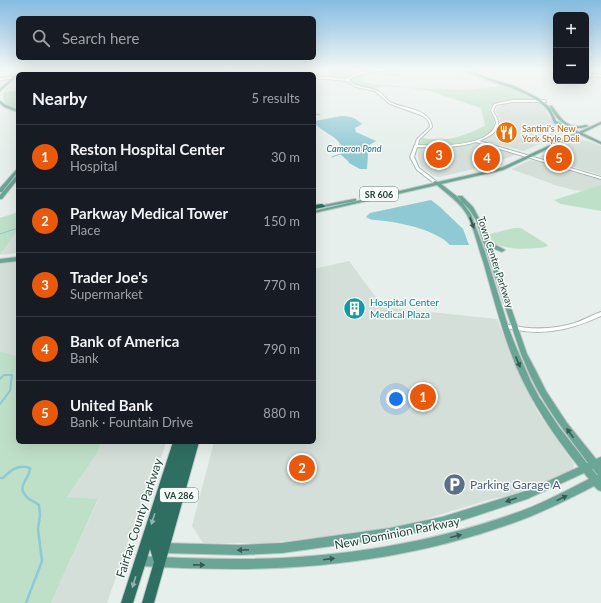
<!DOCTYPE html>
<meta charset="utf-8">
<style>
:root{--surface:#171b24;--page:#242831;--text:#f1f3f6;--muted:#9ea1a6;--line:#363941;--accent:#ea580c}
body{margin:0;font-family:Lato,sans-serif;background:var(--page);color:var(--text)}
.controls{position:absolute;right:12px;top:12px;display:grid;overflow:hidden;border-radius:6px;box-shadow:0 4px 16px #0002}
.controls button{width:36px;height:36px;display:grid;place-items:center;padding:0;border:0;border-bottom:1px solid var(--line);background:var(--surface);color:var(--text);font:20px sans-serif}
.you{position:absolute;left:396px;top:399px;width:14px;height:14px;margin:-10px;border:3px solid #fff;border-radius:50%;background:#1a73e8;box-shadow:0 0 0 6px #1a73e833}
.badge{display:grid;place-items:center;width:26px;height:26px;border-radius:50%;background:var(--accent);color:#fff;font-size:13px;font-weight:700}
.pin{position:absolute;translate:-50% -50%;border:2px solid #fff;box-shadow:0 1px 4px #0006}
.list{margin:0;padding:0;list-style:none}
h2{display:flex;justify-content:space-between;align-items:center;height:52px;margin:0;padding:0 16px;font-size:17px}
h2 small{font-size:13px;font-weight:400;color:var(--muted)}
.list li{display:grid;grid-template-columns:26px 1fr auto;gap:12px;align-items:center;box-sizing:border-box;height:64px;padding:0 16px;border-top:1px solid var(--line)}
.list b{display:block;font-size:15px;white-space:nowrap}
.list p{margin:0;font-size:13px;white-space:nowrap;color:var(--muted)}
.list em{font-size:13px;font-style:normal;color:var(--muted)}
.icon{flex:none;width:22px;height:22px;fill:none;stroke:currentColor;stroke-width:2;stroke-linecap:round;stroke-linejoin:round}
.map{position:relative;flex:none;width:601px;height:603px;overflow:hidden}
.search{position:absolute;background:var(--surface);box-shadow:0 4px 16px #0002;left:16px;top:16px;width:300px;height:44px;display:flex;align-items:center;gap:10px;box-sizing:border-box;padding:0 14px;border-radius:6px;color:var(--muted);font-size:15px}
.panel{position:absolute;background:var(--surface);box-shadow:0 4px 16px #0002;left:16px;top:72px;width:300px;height:372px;border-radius:6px}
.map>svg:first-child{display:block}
.built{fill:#d4dfda}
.green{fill:#bfe0c8}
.water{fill:#8ec9d4}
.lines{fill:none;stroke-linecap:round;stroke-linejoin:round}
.stream-far2{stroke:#8ec9d4;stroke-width:1}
.stream-far1{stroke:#8ec9d4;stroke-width:2}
.stream{stroke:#8ec9d4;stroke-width:2.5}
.minor-casing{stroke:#a8b8b2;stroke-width:2}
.major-casing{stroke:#c2cac8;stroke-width:2}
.highway-casing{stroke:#c2cac8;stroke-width:2}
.minor{fill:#fff;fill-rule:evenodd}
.major{fill:#6aa596;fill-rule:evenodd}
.highway{fill:#2f6f62;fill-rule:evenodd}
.oneway{fill:#365b51}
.oneway2{fill:#93b5ae}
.labels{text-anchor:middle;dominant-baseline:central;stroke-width:3;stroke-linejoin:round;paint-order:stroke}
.far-food-label{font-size:9px;fill:#c56008;stroke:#f7fbf9;text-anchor:start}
.far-water-label{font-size:9px;font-style:italic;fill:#1c6f80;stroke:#f7fbf9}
.shield{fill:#f7fbf9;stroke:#637a73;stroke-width:1}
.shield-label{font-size:9px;font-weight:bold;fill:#24423a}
.street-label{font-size:10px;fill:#24423a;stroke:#f7fbf9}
.culture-label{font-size:10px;fill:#0d838f;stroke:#f7fbf9;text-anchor:start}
.near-service-label{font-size:12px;fill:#4e5e75;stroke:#f7fbf9;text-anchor:start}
.near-street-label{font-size:12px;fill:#24423a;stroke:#f7fbf9}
</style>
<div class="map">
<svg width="601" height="603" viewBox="0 0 601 603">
<rect width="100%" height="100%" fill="#e6efeb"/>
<!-- built -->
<g class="built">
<path d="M 532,102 L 539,103 L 544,108 L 552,121 L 566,132 L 524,151 L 483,141 L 495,133 L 500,127 L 501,122 L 496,112 L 496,108 L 507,103 Z"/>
<path d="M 577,140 L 588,141 L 601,146 L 601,175 L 540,157 L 563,145 Z"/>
<path d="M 477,143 L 517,154 L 487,166 L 439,177 L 432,175 L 423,168 L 420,164 L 418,157 L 418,149 L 420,148 L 449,148 Z"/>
<path d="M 531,160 L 569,169 L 601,180 L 601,188 L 582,191 L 574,190 L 558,186 L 511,169 Z"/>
<path d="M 18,229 L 18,253 L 0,255 Z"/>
<path d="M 18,261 L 18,356 L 0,351 L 0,263 Z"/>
<path d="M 349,261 L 383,307 L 497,319 L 504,336 L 507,338 L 515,361 L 537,411 L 574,464 L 573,471 L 518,494 L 491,499 L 393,529 L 266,543 L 203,543 L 192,526 L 214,442 L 314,442 L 314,269 Z"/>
<path d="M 101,442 L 166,442 L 161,458 L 157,458 L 107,603 L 51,603 L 98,500 L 67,497 L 96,454 Z"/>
</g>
<!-- green -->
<g class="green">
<path d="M 65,69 L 126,69 L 120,74 L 75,74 L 82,71 Z"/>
<path d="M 228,69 L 332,69 L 330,70 L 332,71 L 380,70 L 382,71 L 356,73 L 345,79 L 314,77 L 314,74 L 291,71 L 234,74 Z"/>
<path d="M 460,69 L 516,90 L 534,100 L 507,101 L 491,106 L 489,110 C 491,115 496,119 494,125 C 489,145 439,146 422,145 L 419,144 L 423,138 C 449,143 462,136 485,126 L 481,108 L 441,95 C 434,89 392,86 382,87 C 379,87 376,89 373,89 C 366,89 354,86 350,80 L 351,78 L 362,74 L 391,72 L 401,76 C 390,78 371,70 362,78 L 373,79 L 362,79 L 361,81 L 374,84 L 431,89 L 470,90 L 485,88 L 480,86 L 486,88 L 500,86 L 466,73 L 455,73 L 464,72 Z"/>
<path d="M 18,91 L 18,109 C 9,106 0,103 4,92 Z"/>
<path d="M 601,185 L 601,211 L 561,204 L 554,200 Z"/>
<path d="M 18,212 L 18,229 L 0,255 L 0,218 Z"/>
<path d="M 514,228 L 521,228 L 548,245 L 546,247 C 528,249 508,251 492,242 L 490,234 Z"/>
<path d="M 0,351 L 18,356 L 18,442 L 101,442 L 97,453 L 67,497 L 98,499 L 51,603 L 0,603 Z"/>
</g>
<!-- water -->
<g class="water">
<path d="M 341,116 C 350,116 356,118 362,124 L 355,128 L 356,132 L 376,141 L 366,147 L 368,154 L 367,169 L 360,169 L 349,163 L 348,161 L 340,154 L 341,145 C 335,135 322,132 314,123 L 315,121 Z"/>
<path d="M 431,200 L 440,207 L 463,229 L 469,245 L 450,245 C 438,231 403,223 385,221 C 378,220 372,221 366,217 L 370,213 Z"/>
</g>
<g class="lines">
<!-- stream-far2 -->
<g class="stream-far2">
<path d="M 229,69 L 238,74"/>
<path d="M 258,71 L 277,69"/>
<path d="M 586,72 L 601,75"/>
<path d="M 93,74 L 96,69"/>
<path d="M 551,76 L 556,76"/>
<path d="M 594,77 L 601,77"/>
<path d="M 586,78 L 588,78"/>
<path d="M 315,114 L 320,115"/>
<path d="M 332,157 L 340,154"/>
<path d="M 0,234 L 18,228"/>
</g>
<!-- stream-far1 -->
<path class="stream-far1" d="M 0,379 L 4,375 L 12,375 L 10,391 L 0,404"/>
<!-- stream -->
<path class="stream" d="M 0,478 L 3,478 C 11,470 18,464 30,468 C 30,479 16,486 26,496 C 29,500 35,502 39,505 L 40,515 L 38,529 L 42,561 L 26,603"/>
<defs>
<g id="minor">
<path d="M 396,69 L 410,69 C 394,72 361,68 349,80 C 356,89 368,86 378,91 C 383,94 386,100 392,103 C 406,109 430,109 432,127 L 419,140 L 418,145 C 437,146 483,147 494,128 C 495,125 496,125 496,122 C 495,118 493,114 491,111 L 494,104 L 512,100 L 545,100 L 546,102 L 512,102 L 496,105 L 493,111 C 495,115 499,119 498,124 C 498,133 486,138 479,141 L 601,177 L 601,179 L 476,142 C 457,148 436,148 417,147 L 414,157 L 419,168 L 437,182 L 434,183 L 417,170 L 410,157 L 414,147 L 414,146 L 415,145 L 417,139 L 430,127 L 429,122 L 426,118 L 421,115 L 390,104 L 375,91 L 356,87 L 347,81 L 314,78 L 314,76 L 347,79 C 358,69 382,70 396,69 Z"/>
<path d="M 539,69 L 545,69 L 556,71 L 556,73 Z"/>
<path d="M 286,71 L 306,74 L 286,73 L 260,74 Z"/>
<path d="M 586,74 L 601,75 L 601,77 L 586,76 Z"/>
<path d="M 0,78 L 16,77 L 17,78 L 0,80 Z"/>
<path d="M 601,312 L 601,316 C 568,331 539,337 503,327 L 502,326 L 503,325 L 505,324 C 529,330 552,330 575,323 C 584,320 592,315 601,312 Z"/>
</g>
<g id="major">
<path d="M 19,69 L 21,69 L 18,75 L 0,91 L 0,89 L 16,74 Z"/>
<path d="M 465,69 L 468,69 L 479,75 L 514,86 L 538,98 L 550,108 L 556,121 L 579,132 L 601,122 L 601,124 L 582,133 L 601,142 L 601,144 L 579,134 L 503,170 L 441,184 L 459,198 L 471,214 L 485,252 L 509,329 L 516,347 L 531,382 L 539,397 L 559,427 L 587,463 L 588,463 C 572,441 555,420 541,396 C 533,383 527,368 521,354 L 476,220 L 469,209 L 458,198 L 458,196 L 462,196 L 473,207 L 480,220 L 488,241 L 505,250 L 502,252 L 490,247 L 527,354 L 536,371 L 546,391 L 567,423 L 596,459 L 601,457 L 601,491 L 598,490 L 594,486 C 573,497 551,508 529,517 C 437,553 335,569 237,569 C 205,569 172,568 140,566 L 136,565 L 135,561 L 136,557 L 140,556 C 172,558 205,559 237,559 C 335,559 437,543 529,508 C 549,500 569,489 589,479 L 584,473 L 527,499 L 442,527 L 390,538 L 282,553 L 240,555 L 163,553 L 160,551 L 158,548 L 160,545 L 163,543 L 240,545 L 282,543 L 390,528 L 442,517 L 526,491 L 579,467 C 554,436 532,403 516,366 C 502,332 493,296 483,261 C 478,247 474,228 467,215 C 460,202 447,194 437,185 L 314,213 L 314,211 L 434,183 L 433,182 L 435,181 L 438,182 L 501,168 L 576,133 L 554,123 C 552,118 550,112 547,109 C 527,87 490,85 465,69 ZM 592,469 L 593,469 L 598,475 L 597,475 Z"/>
<path d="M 0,101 L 6,105 L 18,110 L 18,112 L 4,107 L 0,103 Z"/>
<path d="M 550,106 L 552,106 C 562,120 568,130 586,125 L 588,126 C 571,133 556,121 550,106 Z"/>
<path d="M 17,169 L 18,169 L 18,172 L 2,192 L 0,192 L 0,188 Z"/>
<path d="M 17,175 L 18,175 L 18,179 L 2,199 L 0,199 L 0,195 Z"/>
<path d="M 354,199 L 356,199 L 356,201 L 314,209 L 314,207 Z"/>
<path d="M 18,257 L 18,261 L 0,263 L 0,259 Z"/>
</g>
<g id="highway">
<path d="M 226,69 L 231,73 L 231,74 L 228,74 L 223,69 Z"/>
<path d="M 322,204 L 325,206 L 324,207 L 314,209 L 314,205 Z"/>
<path d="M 173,442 L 199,442 L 154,603 L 142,603 L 154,562 L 150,549 L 133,603 L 121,603 Z"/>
</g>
</defs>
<!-- minor casing -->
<use href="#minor" class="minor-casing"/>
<!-- major casing -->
<use href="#major" class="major-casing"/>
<!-- highway casing -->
<use href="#highway" class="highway-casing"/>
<!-- minor -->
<use href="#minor" class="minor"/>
<!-- major -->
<use href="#major" class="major"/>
<!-- highway -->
<use href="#highway" class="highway"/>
</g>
<!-- one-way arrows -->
<defs><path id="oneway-solid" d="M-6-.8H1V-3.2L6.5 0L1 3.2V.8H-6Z"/></defs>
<g class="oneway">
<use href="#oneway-solid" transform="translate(472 223) rotate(70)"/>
<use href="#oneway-solid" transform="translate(518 362) rotate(67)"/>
<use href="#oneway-solid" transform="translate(570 433) rotate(-126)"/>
<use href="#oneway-solid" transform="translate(562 498) rotate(-26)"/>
<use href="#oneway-solid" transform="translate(511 500) rotate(161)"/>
<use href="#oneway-solid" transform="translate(456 536) rotate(-14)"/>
<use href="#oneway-solid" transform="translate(243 550) rotate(178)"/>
<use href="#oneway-solid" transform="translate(329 559) rotate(-7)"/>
<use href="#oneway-solid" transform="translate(199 565) rotate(1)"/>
</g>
<g class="oneway2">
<use href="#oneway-solid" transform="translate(153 519) rotate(108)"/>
<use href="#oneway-solid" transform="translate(134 582) rotate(107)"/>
</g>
<!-- sky -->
<linearGradient id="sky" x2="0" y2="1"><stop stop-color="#84bce0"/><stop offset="0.45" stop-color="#f4f8f6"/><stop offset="1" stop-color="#f4f8f6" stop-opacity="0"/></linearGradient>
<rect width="601" height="154" fill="url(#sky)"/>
<!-- icons -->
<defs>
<symbol id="restaurant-disc" viewBox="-11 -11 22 22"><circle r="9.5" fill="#e8710a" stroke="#f7fbf9"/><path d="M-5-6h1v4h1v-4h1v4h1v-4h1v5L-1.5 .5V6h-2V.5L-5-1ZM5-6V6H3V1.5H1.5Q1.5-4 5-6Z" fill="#fff"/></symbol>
<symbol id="building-disc" viewBox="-11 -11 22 22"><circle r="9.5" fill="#0f9aa8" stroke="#f7fbf9"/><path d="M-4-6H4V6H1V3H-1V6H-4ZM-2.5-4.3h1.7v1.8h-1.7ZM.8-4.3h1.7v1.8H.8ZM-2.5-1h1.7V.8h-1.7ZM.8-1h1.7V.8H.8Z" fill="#fff"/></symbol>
<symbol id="parking-disc" viewBox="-11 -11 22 22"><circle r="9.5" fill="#5c6f8a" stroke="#f7fbf9"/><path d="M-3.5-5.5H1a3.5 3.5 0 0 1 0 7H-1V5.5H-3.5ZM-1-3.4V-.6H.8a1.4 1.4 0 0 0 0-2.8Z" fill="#fff"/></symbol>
</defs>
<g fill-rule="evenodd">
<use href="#restaurant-disc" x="494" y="120" width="25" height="25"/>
<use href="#building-disc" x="342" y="296" width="25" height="25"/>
<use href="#parking-disc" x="442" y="472" width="25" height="25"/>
</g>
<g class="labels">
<!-- far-food labels -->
<g class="far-food-label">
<text x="522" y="128">Santini's New<tspan x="522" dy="10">York Style Deli</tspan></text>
</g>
<!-- far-water labels -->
<g class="far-water-label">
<text x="354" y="148">Cameron Pond</text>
</g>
<!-- shield labels -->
<g class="shield">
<rect x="360" y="187" width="38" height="14" rx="3"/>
<rect x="160" y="488" width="38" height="14" rx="3"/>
</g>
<g class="shield-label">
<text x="379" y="194">SR 606</text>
<text x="179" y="495">VA 286</text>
</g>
<!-- street labels -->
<g class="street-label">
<text transform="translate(496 262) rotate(72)">Town Center Parkway</text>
</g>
<!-- culture labels -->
<g class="culture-label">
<text x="370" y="302">Hospital Center<tspan x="370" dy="12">Medical Plaza</tspan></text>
</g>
<!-- near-service labels -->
<g class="near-service-label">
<text x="470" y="484">Parking Garage A</text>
</g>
<!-- near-street labels -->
<g class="near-street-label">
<text transform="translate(139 518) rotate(-72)">Fairfax County Parkway</text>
<text transform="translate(397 533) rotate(-11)">New Dominion Parkway</text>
</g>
</g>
</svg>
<div class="controls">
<button>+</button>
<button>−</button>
</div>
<div class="you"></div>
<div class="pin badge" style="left:423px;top:397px">1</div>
<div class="pin badge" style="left:302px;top:468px">2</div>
<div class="pin badge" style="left:439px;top:155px">3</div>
<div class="pin badge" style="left:487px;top:158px">4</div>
<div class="pin badge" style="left:559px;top:158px">5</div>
<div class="search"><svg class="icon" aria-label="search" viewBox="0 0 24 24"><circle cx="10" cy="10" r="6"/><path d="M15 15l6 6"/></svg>Search here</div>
<section class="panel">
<h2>Nearby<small>5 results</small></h2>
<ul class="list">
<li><span class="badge">1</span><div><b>Reston Hospital Center</b><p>Hospital</p></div><em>30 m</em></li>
<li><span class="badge">2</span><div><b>Parkway Medical Tower</b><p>Place</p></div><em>150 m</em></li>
<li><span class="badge">3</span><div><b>Trader Joe's</b><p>Supermarket</p></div><em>770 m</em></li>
<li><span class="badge">4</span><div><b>Bank of America</b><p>Bank</p></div><em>790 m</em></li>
<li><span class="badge">5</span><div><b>United Bank</b><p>Bank · Fountain Drive</p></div><em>880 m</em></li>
</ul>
</section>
</div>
